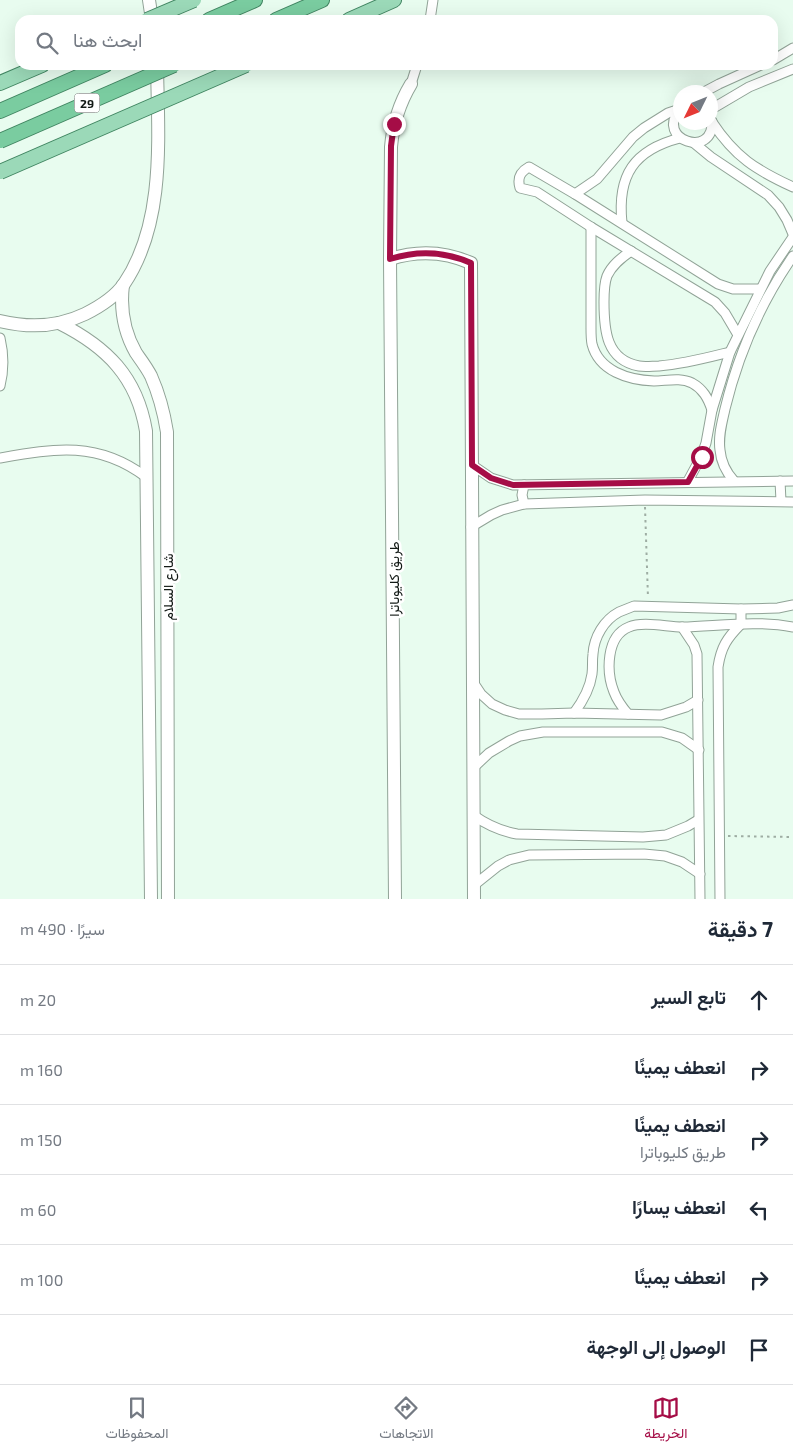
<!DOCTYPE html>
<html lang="ar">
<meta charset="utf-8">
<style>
:root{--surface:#fff;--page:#f2f2f3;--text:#1f2937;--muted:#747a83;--line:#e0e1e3;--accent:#a50d46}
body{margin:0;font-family:"Exo 2",Vazirmatn,sans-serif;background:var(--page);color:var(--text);direction:rtl}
.compass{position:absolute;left:673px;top:85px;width:45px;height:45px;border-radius:50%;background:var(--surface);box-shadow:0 5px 20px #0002;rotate:227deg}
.stop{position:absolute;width:15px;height:15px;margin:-11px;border:4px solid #a50d46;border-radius:50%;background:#fff}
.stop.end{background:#a50d46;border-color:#fff;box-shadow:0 1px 5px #0008}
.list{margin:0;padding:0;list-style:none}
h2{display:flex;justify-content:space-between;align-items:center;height:65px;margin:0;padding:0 20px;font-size:21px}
h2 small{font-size:16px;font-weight:400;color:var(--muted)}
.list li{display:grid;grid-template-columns:32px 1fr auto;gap:15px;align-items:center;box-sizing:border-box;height:70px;padding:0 20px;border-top:1px solid var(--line)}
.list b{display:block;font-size:19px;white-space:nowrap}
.list p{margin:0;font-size:16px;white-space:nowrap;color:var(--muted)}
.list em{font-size:16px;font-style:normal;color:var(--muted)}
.icon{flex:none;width:28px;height:28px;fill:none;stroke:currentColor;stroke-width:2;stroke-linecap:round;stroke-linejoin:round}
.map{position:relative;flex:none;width:793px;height:899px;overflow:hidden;direction:ltr}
.search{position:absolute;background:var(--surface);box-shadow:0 5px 20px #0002;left:15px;right:15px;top:15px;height:55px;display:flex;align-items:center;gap:12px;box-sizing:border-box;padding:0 18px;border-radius:15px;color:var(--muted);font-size:19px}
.sheet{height:485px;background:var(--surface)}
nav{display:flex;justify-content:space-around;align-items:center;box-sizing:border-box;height:70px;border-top:1px solid var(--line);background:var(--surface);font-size:14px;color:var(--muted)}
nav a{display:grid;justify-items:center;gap:2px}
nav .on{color:var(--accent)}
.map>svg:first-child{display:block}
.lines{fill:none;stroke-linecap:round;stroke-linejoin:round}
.minor-casing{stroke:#91a397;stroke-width:11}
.secondary-casing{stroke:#91a397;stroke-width:14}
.primary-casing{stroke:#408561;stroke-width:16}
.trunk-casing{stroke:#408561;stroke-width:16}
.path{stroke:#9eada3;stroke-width:2;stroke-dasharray:2.5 4;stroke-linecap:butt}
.minor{stroke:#fff;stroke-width:9}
.secondary{stroke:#fff;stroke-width:12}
.primary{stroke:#9bd9b8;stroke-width:14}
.trunk{stroke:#7acca0;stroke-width:14}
.primary-bridge-casing{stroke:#408561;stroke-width:16;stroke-linecap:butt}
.trunk-bridge-casing{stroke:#408561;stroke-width:16;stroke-linecap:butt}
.primary-bridge{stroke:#9bd9b8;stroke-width:14}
.trunk-bridge{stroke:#7acca0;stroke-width:14}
.route{stroke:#a50d46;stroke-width:6}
.labels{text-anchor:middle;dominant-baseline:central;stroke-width:5;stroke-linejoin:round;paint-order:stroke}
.shield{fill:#fff;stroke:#5a5f5c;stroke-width:1}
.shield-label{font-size:12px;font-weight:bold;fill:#131a16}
.street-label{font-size:14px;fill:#131a16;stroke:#fff}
</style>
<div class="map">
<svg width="793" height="899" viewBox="0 0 793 899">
<rect width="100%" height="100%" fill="#e8fcef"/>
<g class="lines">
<defs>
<g id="minor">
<path d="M 430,20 L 433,0"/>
<path d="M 773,60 L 793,48"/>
<path d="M 411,84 L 417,65"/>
<path d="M 704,92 L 719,84 L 761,65"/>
<path d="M 680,110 C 654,139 714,160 712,121"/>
<path d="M 710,110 L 749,87 L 793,69"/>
<path d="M 712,122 C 735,157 756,170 793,187"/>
<path d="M 694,143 L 711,157 L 768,195 L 779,207 L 787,220 L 793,234"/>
<path d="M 575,194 L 597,179 L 633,137 L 644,128 L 668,113 L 680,109"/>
<path d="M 622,223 C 617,175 634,150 680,138"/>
<path d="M 591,227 L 591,328 C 591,333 591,339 592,344 C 599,371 628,380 654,381 C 666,381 680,377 692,383 C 703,389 708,398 712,410"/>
<path d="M 631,251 C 621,258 612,265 607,276 C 604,284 604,294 604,302 C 604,330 606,360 639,366 C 645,367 653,366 659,366 C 684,364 706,358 730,352"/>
<path d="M 738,335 L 725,313 L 715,302 L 591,227 L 537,192 L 520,188 C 517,178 520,172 529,167 L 575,194 L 718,284 L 733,289 L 760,289"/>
<path d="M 0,338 C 4,355 4,370 0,386"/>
<path d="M 0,458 C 56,448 98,441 146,477"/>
<path d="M 472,465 L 491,478 L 513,485 L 793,481"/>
<path d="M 688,481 L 701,457 L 706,443 L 712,410 L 730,352 L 770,271 L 793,237"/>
<path d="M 734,481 C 726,472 721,462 720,450 C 718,436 722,423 725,409 C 738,355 761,302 793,256"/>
<path d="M 780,481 L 781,501"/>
<path d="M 524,485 L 522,495 L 524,504"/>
<path d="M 471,527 L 491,515 L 502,510 L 524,504 L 645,500 L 793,502"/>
<path d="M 682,627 L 694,645 L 697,654 L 700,899"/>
<path d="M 473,682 L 481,694 L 492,704 L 505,710 L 519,714 L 542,714 L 574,713 L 661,715 L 686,707 L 698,700"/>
<path d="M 574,713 C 583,701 590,688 592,674 C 593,667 592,661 593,654 C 594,637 604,620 619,612 C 624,610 629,608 634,606 L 741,609 L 778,608 L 793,605"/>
<path d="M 628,714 C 622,707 617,700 614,692 C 606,672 606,636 629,627 C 643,621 667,627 682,627 C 719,626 756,620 793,627"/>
<path d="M 473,768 L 489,753 L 509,741 L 520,736 L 543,732 L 662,732 L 682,738 L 699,750"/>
<path d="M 473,815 C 487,825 500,831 517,834 L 643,837 L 666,835 L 688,826 L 698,820"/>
<path d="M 473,886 L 498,866 L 509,860 L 529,855 L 644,854 L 665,856 L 682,862 L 700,874"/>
<path d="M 720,899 L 718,667 C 721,647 727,638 741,624 L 741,609"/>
</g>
<g id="secondary">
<path d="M 149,0 L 152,20"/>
<path d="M 390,259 C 418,250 444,251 471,263 L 474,899"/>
<path d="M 123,285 C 120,309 124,332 136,353 C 141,360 147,368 151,376 C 159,394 164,413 167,432 L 168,899"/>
<path d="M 0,321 C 29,328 58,327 85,314 C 99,307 115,297 124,284 C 166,222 158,136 157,65"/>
<path d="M 59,323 C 107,347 137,377 146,431 L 151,899"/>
<path d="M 395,899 L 390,259 L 391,147 C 393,123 399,104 411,84"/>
</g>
<g id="primary">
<path d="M 349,20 L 394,0"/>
<path d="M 0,83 L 42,65"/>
</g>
<g id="trunk">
<path d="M 209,20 L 255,0"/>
<path d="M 276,20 L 322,0"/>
<path d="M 0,111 L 105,65"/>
</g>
</defs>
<!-- minor casing -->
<use href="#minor" class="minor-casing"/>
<!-- secondary casing -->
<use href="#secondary" class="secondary-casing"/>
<!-- primary casing -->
<use href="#primary" class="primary-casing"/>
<!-- trunk casing -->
<use href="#trunk" class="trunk-casing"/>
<!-- path -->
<g class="path">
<path d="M 645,507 L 648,598"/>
<path d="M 728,836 L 793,837"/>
</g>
<!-- minor -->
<use href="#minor" class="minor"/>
<!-- secondary -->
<use href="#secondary" class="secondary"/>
<!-- primary -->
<use href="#primary" class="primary"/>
<!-- trunk -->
<use href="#trunk" class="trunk"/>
<defs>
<g id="primary-bridge">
<path d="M 147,20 L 194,0"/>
<path d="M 0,172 L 246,65"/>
</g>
<path id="trunk-bridge" d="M 0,141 L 174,65"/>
</defs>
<!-- primary-bridge casing -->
<use href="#primary-bridge" class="primary-bridge-casing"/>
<!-- trunk-bridge casing -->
<use href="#trunk-bridge" class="trunk-bridge-casing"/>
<!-- primary-bridge -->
<use href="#primary-bridge" class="primary-bridge"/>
<!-- trunk-bridge -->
<use href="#trunk-bridge" class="trunk-bridge"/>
</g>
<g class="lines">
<!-- route -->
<path class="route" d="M 394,124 L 391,146 L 390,259 C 418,250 444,251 471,263 L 472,465 L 491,478 L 513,485 L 688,482 L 702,457"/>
</g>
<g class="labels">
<!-- shield labels -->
<rect class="shield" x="74.5" y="93.5" width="25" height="19" rx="4"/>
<g class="shield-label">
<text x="87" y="103">29</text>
</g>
<!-- street labels -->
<g class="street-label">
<text transform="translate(393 579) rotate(-90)">طريق كليوباترا</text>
<text transform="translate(167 587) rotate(-90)">شارع السلام</text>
</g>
</g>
</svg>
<svg class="compass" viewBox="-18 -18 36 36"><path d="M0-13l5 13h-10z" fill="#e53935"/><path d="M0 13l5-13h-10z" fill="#747a83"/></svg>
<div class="stop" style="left:702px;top:457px"></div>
<div class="stop end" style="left:394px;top:124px"></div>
<div class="search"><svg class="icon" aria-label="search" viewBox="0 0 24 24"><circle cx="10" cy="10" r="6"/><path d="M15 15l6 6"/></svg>ابحث هنا</div>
</div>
<section class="sheet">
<h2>7 دقيقة<small>سيرًا · 490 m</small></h2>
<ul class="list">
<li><svg class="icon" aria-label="ahead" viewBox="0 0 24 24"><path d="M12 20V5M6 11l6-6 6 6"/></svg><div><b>تابع السير</b></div><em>20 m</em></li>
<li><svg class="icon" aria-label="right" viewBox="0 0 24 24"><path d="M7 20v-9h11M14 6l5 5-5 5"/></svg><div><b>انعطف يمينًا</b></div><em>160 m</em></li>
<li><svg class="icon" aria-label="right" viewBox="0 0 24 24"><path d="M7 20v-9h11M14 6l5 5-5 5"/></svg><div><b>انعطف يمينًا</b><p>طريق كليوباترا</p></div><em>150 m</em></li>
<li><svg class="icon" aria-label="left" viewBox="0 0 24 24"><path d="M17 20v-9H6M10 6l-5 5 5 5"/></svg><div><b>انعطف يسارًا</b></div><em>60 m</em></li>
<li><svg class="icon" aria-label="right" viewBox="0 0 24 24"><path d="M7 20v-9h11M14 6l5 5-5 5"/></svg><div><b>انعطف يمينًا</b></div><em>100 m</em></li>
<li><svg class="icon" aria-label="arrive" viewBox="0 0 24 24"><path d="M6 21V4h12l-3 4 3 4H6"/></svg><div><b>الوصول إلى الوجهة</b></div></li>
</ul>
</section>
<nav>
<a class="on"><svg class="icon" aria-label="map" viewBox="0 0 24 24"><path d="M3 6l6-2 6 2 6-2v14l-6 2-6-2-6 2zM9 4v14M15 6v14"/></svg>الخريطة</a>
<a><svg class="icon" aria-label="directions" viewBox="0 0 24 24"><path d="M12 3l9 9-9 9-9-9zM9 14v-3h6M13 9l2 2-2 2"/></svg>الاتجاهات</a>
<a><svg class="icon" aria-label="saved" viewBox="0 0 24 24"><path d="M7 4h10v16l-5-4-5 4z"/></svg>المحفوظات</a>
</nav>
